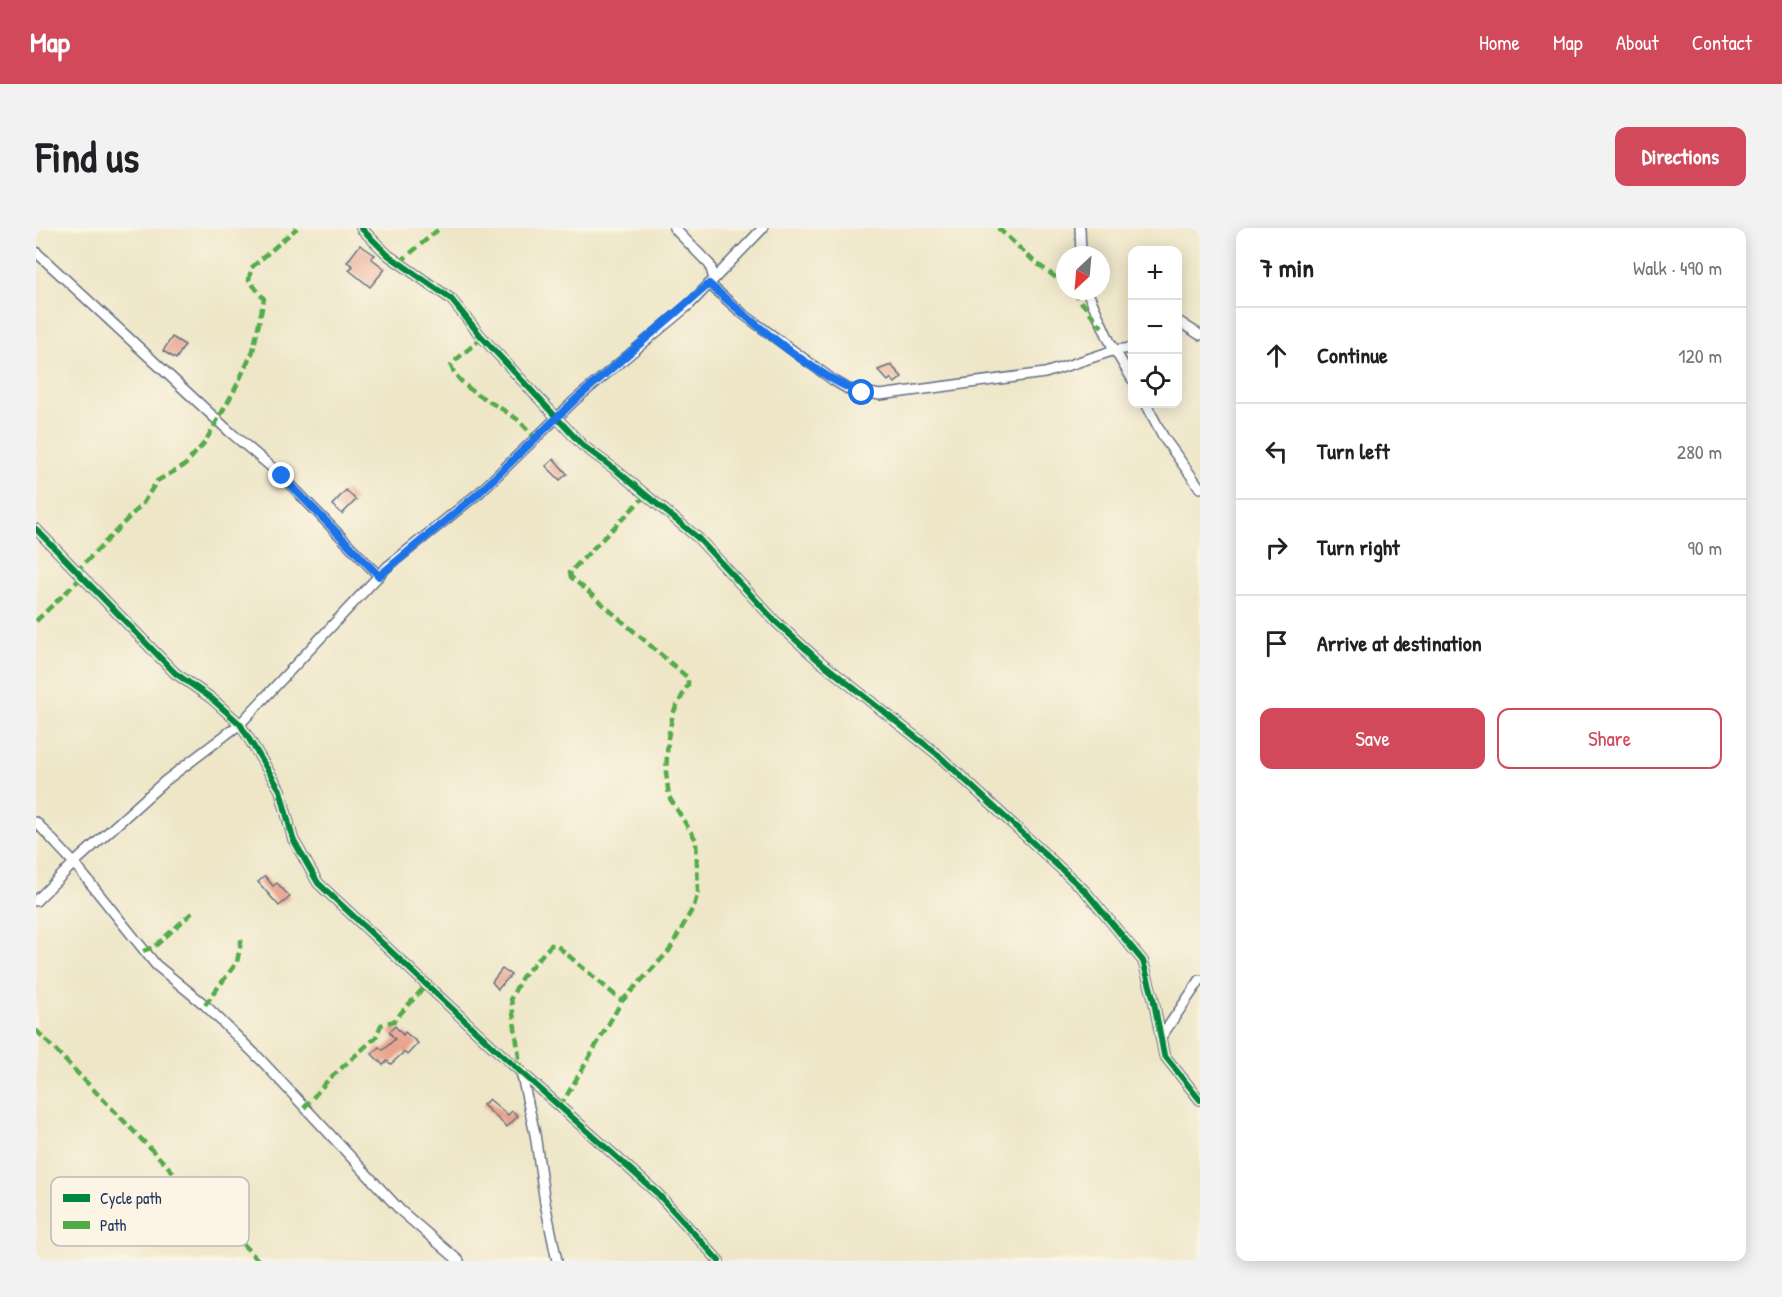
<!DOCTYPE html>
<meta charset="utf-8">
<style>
:root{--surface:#fff;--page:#f2f2f2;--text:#202124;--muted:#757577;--line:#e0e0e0;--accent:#d1495b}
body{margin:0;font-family:"Patrick Hand",sans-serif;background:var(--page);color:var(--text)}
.controls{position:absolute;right:18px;top:18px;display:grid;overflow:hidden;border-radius:12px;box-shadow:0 3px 15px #0003}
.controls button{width:54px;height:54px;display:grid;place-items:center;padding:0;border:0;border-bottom:2px solid var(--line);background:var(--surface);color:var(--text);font:30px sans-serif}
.compass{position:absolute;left:1020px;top:18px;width:54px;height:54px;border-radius:50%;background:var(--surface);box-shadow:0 3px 15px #0003;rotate:206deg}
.stop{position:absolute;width:18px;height:18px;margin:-14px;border:4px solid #1a73e8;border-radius:50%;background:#fff}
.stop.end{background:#1a73e8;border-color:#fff;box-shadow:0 2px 6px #0008}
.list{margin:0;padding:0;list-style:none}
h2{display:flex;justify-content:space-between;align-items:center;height:78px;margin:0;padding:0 24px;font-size:26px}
h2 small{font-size:20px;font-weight:400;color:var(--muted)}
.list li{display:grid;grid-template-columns:39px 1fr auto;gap:18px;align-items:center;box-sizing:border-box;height:96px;padding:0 24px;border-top:2px solid var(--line)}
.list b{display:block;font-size:22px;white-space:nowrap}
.list em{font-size:20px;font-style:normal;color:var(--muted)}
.actions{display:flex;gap:12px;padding:18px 24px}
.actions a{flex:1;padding:14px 0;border:2px solid var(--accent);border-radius:12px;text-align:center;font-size:21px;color:var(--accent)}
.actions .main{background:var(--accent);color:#fff}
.icon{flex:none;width:33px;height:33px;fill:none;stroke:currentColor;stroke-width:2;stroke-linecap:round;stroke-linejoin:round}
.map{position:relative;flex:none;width:1164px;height:1033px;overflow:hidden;border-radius:12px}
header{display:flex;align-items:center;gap:36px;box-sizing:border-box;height:84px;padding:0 30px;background:var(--accent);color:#fff}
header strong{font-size:28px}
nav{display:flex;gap:33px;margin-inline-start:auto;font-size:21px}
.intro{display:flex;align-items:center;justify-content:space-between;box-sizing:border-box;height:144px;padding:0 36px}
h1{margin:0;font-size:42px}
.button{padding:15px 27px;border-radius:12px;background:var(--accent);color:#fff;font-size:21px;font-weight:700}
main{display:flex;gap:36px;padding:0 36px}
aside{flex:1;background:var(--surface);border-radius:12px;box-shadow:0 3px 15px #0003}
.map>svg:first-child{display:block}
.building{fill:#e9a38c}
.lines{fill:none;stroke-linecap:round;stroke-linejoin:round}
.street-casing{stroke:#656f83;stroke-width:12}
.street{stroke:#fff;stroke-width:9}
.quiet{stroke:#52ab49;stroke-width:4.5;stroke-dasharray:9 4.5;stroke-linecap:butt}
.cycleway-casing{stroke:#fcf5e5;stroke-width:10}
.cycleway{stroke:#00873e;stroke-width:6}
.route{stroke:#1a73e8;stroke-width:8}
.key{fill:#fcf5e5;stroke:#b8babc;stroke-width:1.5}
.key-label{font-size:16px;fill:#1b2f5e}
</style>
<header>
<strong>Map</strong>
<nav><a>Home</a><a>Map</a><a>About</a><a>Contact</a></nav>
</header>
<div class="intro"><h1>Find us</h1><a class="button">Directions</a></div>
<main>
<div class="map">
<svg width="1164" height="1033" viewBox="0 0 1164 1033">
<rect width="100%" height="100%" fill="#fcf5e5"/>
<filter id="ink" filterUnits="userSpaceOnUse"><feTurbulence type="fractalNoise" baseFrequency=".0167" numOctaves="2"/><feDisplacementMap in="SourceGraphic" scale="12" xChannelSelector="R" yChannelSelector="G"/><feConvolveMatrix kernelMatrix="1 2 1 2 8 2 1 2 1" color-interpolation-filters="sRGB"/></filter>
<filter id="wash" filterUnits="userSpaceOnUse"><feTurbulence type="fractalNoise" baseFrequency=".008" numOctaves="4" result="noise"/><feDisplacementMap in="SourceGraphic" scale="24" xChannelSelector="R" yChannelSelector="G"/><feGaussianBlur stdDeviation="1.35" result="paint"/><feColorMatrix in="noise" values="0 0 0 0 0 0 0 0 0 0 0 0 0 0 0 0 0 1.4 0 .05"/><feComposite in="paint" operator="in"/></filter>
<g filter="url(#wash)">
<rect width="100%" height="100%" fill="#eee6c7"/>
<g id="blocks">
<!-- building -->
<g class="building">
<path d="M 324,17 L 339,27 L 335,30 L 349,41 L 334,59 L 313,42 L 317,38 L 311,34 Z"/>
<path d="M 136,109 L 149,117 L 140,131 L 127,123 Z"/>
<path d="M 855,137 L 866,149 L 859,155 L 855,150 L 852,153 L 842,142 Z"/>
<path d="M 518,231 L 531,246 L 524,252 L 510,238 Z"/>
<path d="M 310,262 L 320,272 L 306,286 L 296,277 Z"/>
<path d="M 229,648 L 237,658 L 241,655 L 254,669 L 243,678 L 222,654 Z"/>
<path d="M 466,741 L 475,747 L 462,761 L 456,754 Z"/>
<path d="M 359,798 L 367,807 L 369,804 L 382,815 L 371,827 L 368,824 L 355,836 L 351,833 L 347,837 L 336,826 L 343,819 L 347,822 L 359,811 L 353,804 Z"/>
<path d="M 453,871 L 472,887 L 476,883 L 482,888 L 471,899 L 447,877 Z"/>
</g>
</g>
</g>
<g filter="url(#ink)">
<use href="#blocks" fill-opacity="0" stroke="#656f83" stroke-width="1.5"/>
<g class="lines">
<defs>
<g id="street">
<path d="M 325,0 L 352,27 L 415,71 L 444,107 L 546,217 L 580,242 L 662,310 L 739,393 L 781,431 L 901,526 L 1050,664 L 1107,733 L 1117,769 L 1128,827 L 1164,872"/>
<path d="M 638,0 L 674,37 L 678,51"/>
<path d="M 1044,0 L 1045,27"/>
<path d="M 0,24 L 194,204 L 246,248 L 343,348"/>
<path d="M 673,56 L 707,86 L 797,152 L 812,161 L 844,167 L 1009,145 L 1079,122 L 1096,120"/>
<path d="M 1051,63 L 1074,114 L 1096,151"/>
<path d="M 1142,93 L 1164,107"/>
<path d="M 1110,176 L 1128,210 L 1164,260"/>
<path d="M 0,301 L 139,445 L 175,470 L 204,496 L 244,562 L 257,611 L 282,655 L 457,819 L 622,966 L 683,1033"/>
<path d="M 0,594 L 38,635 L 120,737 L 169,777 L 225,832 L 365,983 L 423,1033"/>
<path d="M 0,673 L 38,635 L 129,553 L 204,496 L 351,339 L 444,264 L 539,172 L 654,76 L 727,0"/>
<path d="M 1125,809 L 1164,752"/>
<path d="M 485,844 L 499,906 L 509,975 L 521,1033"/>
</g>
</defs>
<!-- street casing -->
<use href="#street" class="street-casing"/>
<!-- street -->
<use href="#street" class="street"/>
<!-- quiet -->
<g class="quiet">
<path d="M 962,0 L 1000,35 L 1029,56"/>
<path d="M 364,34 L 404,0"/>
<path d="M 1036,63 L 1066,99"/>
<path d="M 446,109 C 437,119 423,127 415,138 C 425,163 460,175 481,191 C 488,197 494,205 501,212"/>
<path d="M 40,344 L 107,275 L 121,253 L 149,237 L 169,214 L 198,163 L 217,123 L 228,71 L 213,52 L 215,40 L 261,0"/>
<path d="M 0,393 L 45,350"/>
<path d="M 107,723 L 118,719 L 158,683"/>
<path d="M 169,777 L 201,734 L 206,709"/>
<path d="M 0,802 L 223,1033"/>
<path d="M 485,844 L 475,770 L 486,749 L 515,717 L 520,717 L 586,773"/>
<path d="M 524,879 L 586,773 L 633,723 L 658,678 L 662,664 L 660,612 L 633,569 L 630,544 L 632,510 L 637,485 L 652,457 L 652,450 L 535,349 L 534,344 L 610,267"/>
<path d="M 268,880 L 292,852 L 340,809 L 345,797 L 358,793 C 368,781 379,770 390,757"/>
</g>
<defs>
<g id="cycleway">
<path d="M 325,0 L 352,27 L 415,71 L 444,107 L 546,217 L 580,242 L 662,310 L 739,393 L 781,431 L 901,526 L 1050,664 L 1107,733 L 1117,769 L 1128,827 L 1164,872"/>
<path d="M 0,301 L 139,445 L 175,470 L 204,496 L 244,562 L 257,611 L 282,655 L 457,819 L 622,966 L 683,1033"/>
</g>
</defs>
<!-- cycleway casing -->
<use href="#cycleway" class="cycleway-casing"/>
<!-- cycleway -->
<use href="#cycleway" class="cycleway"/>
</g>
</g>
<g class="lines" filter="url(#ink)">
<!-- route -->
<path class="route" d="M 246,248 L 343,348 L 444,264 L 539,172 L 673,56 C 710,89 780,150 826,165"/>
</g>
<!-- legend -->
<rect x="15" y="949" width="198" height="69" rx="9" class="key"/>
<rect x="27" y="966" width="27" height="8" fill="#00873e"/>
<rect x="27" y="993" width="27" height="8" fill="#52ab49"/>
<g class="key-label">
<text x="64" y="976">Cycle path</text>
<text x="64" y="1003">Path</text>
</g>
</svg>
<div class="controls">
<button>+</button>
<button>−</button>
<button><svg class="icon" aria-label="locate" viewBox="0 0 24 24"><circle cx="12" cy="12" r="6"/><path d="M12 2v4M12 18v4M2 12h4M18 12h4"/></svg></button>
</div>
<svg class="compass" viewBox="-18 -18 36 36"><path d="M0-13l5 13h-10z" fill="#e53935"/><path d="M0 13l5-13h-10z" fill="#757577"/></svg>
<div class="stop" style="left:826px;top:165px"></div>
<div class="stop end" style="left:246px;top:248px"></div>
</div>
<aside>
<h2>7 min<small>Walk · 490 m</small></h2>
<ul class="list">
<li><svg class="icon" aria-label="ahead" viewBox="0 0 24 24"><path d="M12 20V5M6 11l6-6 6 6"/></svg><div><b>Continue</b></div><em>120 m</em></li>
<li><svg class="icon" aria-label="left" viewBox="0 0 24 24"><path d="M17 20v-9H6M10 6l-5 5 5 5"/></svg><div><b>Turn left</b></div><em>280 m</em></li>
<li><svg class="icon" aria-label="right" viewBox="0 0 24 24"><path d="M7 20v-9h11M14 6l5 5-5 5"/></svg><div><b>Turn right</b></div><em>90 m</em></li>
<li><svg class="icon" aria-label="arrive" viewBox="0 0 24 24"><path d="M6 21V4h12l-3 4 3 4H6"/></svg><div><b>Arrive at destination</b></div></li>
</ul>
<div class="actions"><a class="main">Save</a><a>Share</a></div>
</aside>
</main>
